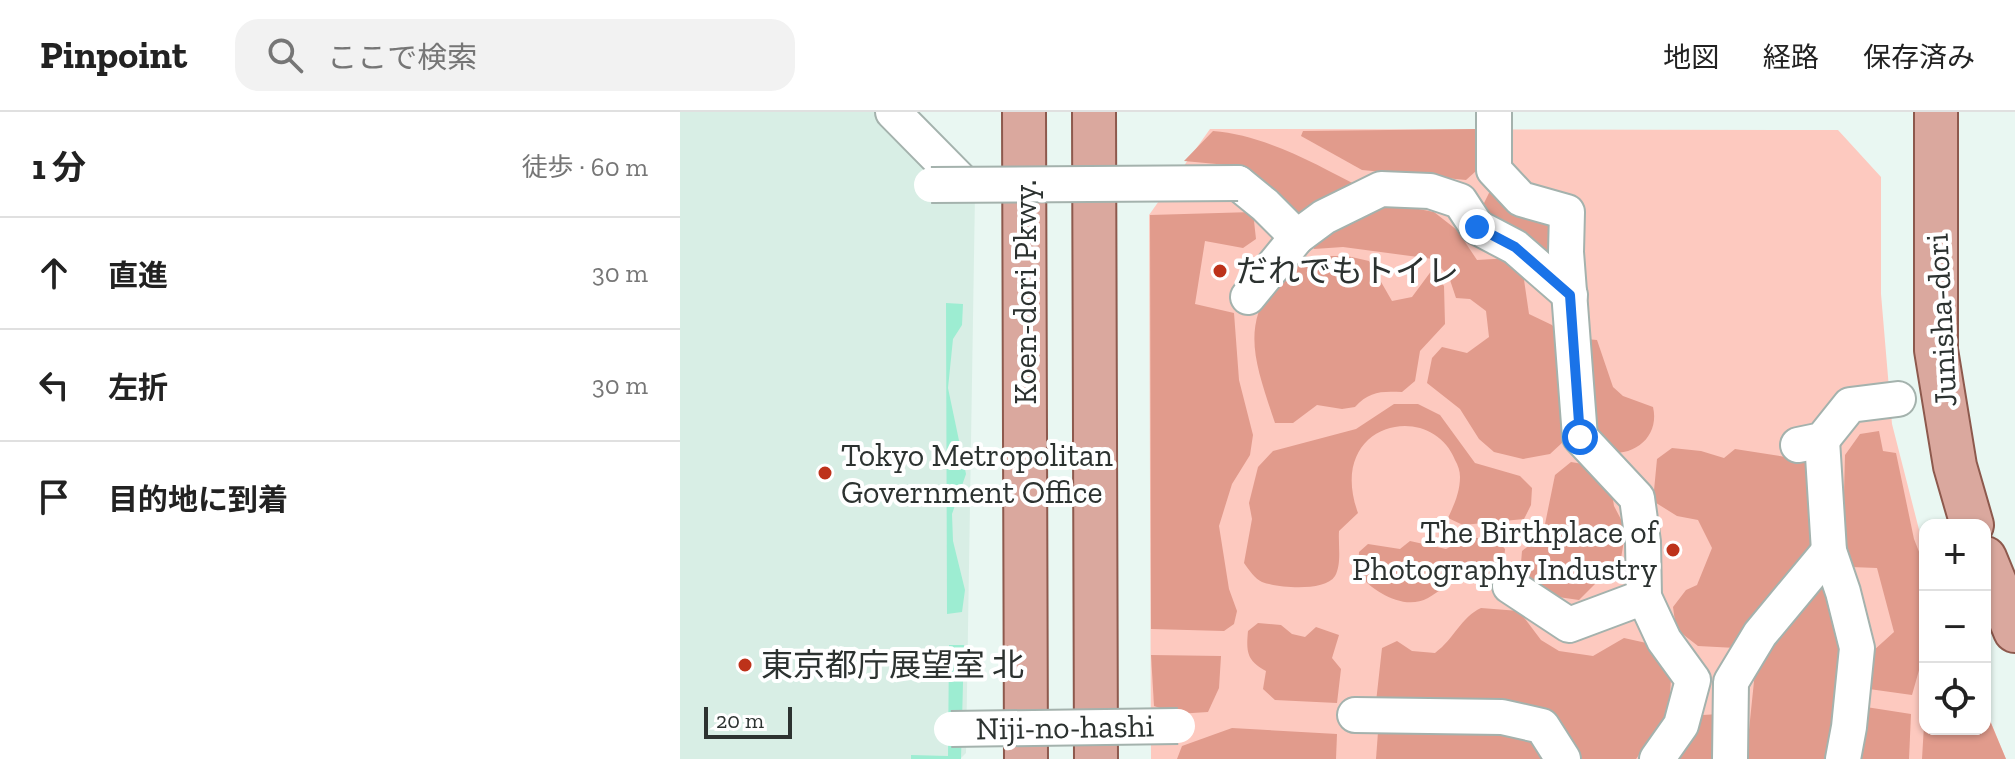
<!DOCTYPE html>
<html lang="ja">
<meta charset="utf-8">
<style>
:root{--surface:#fff;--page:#f2f2f2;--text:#222;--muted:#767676;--line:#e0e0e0}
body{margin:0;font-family:"Zilla Slab","Noto Sans JP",serif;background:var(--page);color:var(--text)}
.controls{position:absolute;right:24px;bottom:24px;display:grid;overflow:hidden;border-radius:16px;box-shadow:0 2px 6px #0004}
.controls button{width:72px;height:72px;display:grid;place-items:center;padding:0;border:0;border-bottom:2px solid var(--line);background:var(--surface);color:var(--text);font:40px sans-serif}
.scale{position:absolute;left:24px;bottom:20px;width:88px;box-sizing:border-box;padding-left:8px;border:4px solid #2c3230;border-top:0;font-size:22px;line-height:28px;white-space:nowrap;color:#2c3230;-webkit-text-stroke:6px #fff;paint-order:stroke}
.stop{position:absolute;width:24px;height:24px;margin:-18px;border:6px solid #1a73e8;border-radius:50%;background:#fff}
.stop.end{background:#1a73e8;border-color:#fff;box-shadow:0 2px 8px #0008}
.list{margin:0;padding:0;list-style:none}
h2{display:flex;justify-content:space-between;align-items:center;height:104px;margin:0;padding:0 32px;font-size:34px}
h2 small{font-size:26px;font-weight:400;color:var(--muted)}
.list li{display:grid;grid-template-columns:52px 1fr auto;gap:24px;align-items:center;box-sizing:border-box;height:112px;padding:0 32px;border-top:2px solid var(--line)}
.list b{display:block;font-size:30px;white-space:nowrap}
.list em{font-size:26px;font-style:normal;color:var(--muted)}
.icon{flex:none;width:44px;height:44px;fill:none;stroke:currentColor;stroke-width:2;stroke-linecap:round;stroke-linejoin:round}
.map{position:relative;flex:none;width:1335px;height:647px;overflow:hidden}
header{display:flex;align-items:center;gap:48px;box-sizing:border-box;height:112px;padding:0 40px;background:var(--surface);border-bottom:2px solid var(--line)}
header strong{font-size:38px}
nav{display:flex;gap:44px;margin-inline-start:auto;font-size:28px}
.search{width:560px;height:72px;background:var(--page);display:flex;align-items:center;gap:20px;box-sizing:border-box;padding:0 28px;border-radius:24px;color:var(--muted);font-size:30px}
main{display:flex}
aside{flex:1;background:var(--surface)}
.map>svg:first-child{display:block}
.built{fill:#d8eee5}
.green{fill:#fdc9bf}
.forest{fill:#e19b8c}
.water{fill:#9dedd2}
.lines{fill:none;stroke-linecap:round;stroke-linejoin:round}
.minor-casing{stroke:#a4b2ad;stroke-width:38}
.major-casing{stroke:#8d594d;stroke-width:46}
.minor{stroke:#fff;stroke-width:34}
.major{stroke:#daa89e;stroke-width:42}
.minor-bridge-casing{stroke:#a4b2ad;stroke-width:38;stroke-linecap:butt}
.minor-bridge{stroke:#fff;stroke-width:34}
.route{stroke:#1a73e8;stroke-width:10}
.poi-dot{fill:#bd321a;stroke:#fff;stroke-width:3}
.labels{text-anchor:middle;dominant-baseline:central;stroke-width:8;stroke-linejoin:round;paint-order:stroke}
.poi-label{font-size:32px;fill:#2c3230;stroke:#fff;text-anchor:start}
.street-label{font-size:32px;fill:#2c3230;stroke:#fff}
</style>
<header>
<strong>Pinpoint</strong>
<div class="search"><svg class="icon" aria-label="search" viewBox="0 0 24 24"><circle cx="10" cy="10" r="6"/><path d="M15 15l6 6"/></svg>ここで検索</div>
<nav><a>地図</a><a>経路</a><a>保存済み</a></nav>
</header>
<main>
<aside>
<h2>1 分<small>徒歩 · 60 m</small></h2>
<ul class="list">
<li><svg class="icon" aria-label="ahead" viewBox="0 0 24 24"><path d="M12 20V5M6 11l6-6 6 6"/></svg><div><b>直進</b></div><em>30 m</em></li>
<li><svg class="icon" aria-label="left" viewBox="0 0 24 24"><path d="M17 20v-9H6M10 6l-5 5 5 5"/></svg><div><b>左折</b></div><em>30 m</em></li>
<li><svg class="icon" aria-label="arrive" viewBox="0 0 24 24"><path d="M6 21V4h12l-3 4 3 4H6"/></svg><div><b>目的地に到着</b></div></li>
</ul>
</aside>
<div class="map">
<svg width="1335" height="647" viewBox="0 0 1335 647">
<rect width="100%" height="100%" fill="#e9f7f2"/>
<!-- built -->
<path class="built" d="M 0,0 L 221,0 L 295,82 L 286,641 L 280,647 L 0,647 Z"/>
<!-- green -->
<path class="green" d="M 530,17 L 1158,18 L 1201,65 L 1201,182 L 1212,312 L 1245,441 L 1245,617 L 1305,617 L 1305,596 L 1326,647 L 471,647 L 469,103 Z"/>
<!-- forest -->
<g class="forest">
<path d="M 796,17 L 796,59 L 786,68 L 682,58 L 621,24 L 623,19 Z"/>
<path d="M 533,19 C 585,23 636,52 682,76 L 622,108 L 610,103 L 558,54 L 504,49 Z"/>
<path d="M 814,79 L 876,115 L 874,136 L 861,149 C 860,143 858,135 855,130 C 841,111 814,114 802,95 L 809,81 Z"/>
<path d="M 708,91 L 754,100 L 777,118 L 797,148 L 831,146 L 843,161 L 849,202 L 872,213 L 881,222 L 886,308 L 883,330 L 870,342 L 843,347 L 814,340 L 799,327 L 780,297 L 747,271 L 752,246 L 762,235 L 787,241 L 809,225 L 806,199 L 790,187 L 776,186 L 769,165 L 753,147 L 663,135 L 634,137 L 630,131 Z"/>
<path d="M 573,100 L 576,127 L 563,136 L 525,129 L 515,192 L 554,201 L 559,268 L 573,323 L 570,343 L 552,372 L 539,414 L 549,477 L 557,499 L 554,512 L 544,519 L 471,517 L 470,103 Z"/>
<path d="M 617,144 L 667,144 L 689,149 L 712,189 L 732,185 L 752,158 L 764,174 L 765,212 L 740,239 L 735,269 L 722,280 C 702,279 689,279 675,295 L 662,297 L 637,293 L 613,311 L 595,311 C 570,237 558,204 617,144 Z"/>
<path d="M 906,227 L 917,228 L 933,275 L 943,284 L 973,295 C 979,320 961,341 934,341 C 929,342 921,338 915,337 Z"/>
<path d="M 714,292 L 738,292 L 760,303 L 795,351 L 840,364 L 852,376 L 851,393 L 844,407 L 783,413 L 768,406 C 774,393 780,380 780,365 C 780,359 778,353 775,348 C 751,287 645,310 678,401 L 659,419 C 658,433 662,451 655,464 C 645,480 598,476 582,470 C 575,467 569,458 564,451 L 572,407 L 569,391 L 578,355 L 593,339 L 676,317 Z"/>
<path d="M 1199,319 L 1203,339 L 1216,341 L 1234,427 L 1245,455 L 1245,537 L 1232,583 L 1189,577 L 1193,539 L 1214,520 L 1197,456 L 1171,455 L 1163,421 L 1165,343 L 1180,322 Z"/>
<path d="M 992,336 L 1021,339 L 1044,346 L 1055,337 L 1125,348 L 1135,389 L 1133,431 L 1056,536 L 1018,534 L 996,517 L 993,495 L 1006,478 L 1017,473 L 1032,436 L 1018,408 L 997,404 L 973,389 L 977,347 Z"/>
<path d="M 891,350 L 915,354 L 930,369 L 934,394 L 946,417 L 941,446 L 899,488 L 871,484 L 840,463 L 842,439 L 863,422 L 875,363 Z"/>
<path d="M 790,425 L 818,429 L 825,437 L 824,450 L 811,465 L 780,462 C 770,470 759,480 748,486 C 724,499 694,480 678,462 L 679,440 L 688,432 L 720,437 L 730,429 L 766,437 Z"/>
<path d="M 1135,472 L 1146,472 L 1166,555 L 1150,647 L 1066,647 L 1076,550 L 1091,529 L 1117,506 Z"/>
<path d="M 801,496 L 839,499 L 861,528 L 879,539 L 913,544 L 944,526 L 971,532 L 991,566 L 989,602 L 956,647 L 896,647 L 881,617 L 696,590 L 702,536 L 717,529 L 732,539 L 755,541 C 775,526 781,505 801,496 Z"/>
<path d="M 578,511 L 601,513 L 612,522 L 625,525 L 636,515 L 659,523 L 652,546 L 661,557 L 657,591 L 595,588 L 583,577 L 586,559 C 567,549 566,540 568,519 Z"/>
<path d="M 471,543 L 541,544 L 539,576 L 528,600 L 497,602 L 474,594 Z"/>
<path d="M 1186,595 L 1231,602 L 1229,647 L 1177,647 Z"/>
<path d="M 1245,596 L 1245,617 L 1305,617 L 1305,597 L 1326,647 L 1242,647 Z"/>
<path d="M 1039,602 L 1038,647 L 995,647 L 1023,603 Z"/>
<path d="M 552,616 L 657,622 L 656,647 L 497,647 L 502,634 Z"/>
<path d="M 822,618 L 857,631 L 867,647 L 696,647 L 698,620 Z"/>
</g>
<!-- water -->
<g class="water">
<path d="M 266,191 L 283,192 L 282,213 L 273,227 L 268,276 L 286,362 L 272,402 L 273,429 L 285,478 L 282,500 L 267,502 Z"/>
<path d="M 269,533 L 284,533 L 281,647 L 231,647 L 231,643 L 268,644 Z"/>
</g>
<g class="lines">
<defs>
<g id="minor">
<path d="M 213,0 L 284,72"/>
<path d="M 814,0 L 814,58 L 841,87 L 887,100 L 886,140 L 900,325 L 957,386 L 963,430 L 964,485 L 984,528 L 1013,568 L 1001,613 L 977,647"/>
<path d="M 558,71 L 585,93 L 617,125 L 568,185"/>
<path d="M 617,125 L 644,105 L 701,77 L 750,79 L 780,89 L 797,115 L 835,135 L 890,183"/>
<path d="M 1142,328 L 1149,439 L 1163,480 L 1177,536 L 1169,615 L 1163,647"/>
<path d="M 1118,333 L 1142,328 L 1170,293 L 1218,287"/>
<path d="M 830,474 L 889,513 L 964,485"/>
<path d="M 675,603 L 822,605 L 862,614 L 883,647"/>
<path d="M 1050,647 L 1051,570 L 1080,522 L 1149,439"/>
</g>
<g id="major">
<path d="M 344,0 L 346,647"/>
<path d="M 414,0 L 416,647"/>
<path d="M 1256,0 L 1256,238 L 1275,354 L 1292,413"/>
<path d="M 1305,446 L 1335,519"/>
</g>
</defs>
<!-- minor casing -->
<use href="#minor" class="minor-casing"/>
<!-- major casing -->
<use href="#major" class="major-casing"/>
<!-- minor -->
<use href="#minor" class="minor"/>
<!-- major -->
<use href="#major" class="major"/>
<defs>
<g id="minor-bridge">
<path d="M 251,73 L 558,71"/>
<path d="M 271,617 L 498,614"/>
</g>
</defs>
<!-- minor-bridge casing -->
<use href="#minor-bridge" class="minor-bridge-casing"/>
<!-- minor-bridge -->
<use href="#minor-bridge" class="minor-bridge"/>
</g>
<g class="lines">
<!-- route -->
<path class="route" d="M 797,115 L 835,135 L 890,183 L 900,325"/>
</g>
<!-- markers -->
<g class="poi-dot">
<circle cx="540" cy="159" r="8"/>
<circle cx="145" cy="361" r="8"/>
<circle cx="993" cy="438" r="8"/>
<circle cx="65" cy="553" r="8"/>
</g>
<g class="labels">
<!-- poi labels -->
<g class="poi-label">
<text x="556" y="159">だれでもトイレ</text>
<text x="161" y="343">Tokyo Metropolitan<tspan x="161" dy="37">Government Office</tspan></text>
<text x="977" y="420" text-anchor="end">The Birthplace of<tspan x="977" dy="37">Photography Industry</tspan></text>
<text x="81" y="553">東京都庁展望室 北</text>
</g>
<!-- street labels -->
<g class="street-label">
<text transform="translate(345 180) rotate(-90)">Koen-dori Pkwy.</text>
<text transform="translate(1261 208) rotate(-93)">Junisha-dori</text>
<text transform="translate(385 615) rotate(-1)">Niji-no-hashi</text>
</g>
</g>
</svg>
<div class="controls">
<button>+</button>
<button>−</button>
<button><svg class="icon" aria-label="locate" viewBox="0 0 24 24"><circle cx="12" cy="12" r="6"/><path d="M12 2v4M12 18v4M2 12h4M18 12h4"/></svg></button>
</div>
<div class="scale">20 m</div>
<div class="stop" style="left:900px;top:325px"></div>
<div class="stop end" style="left:797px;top:115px"></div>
</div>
</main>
